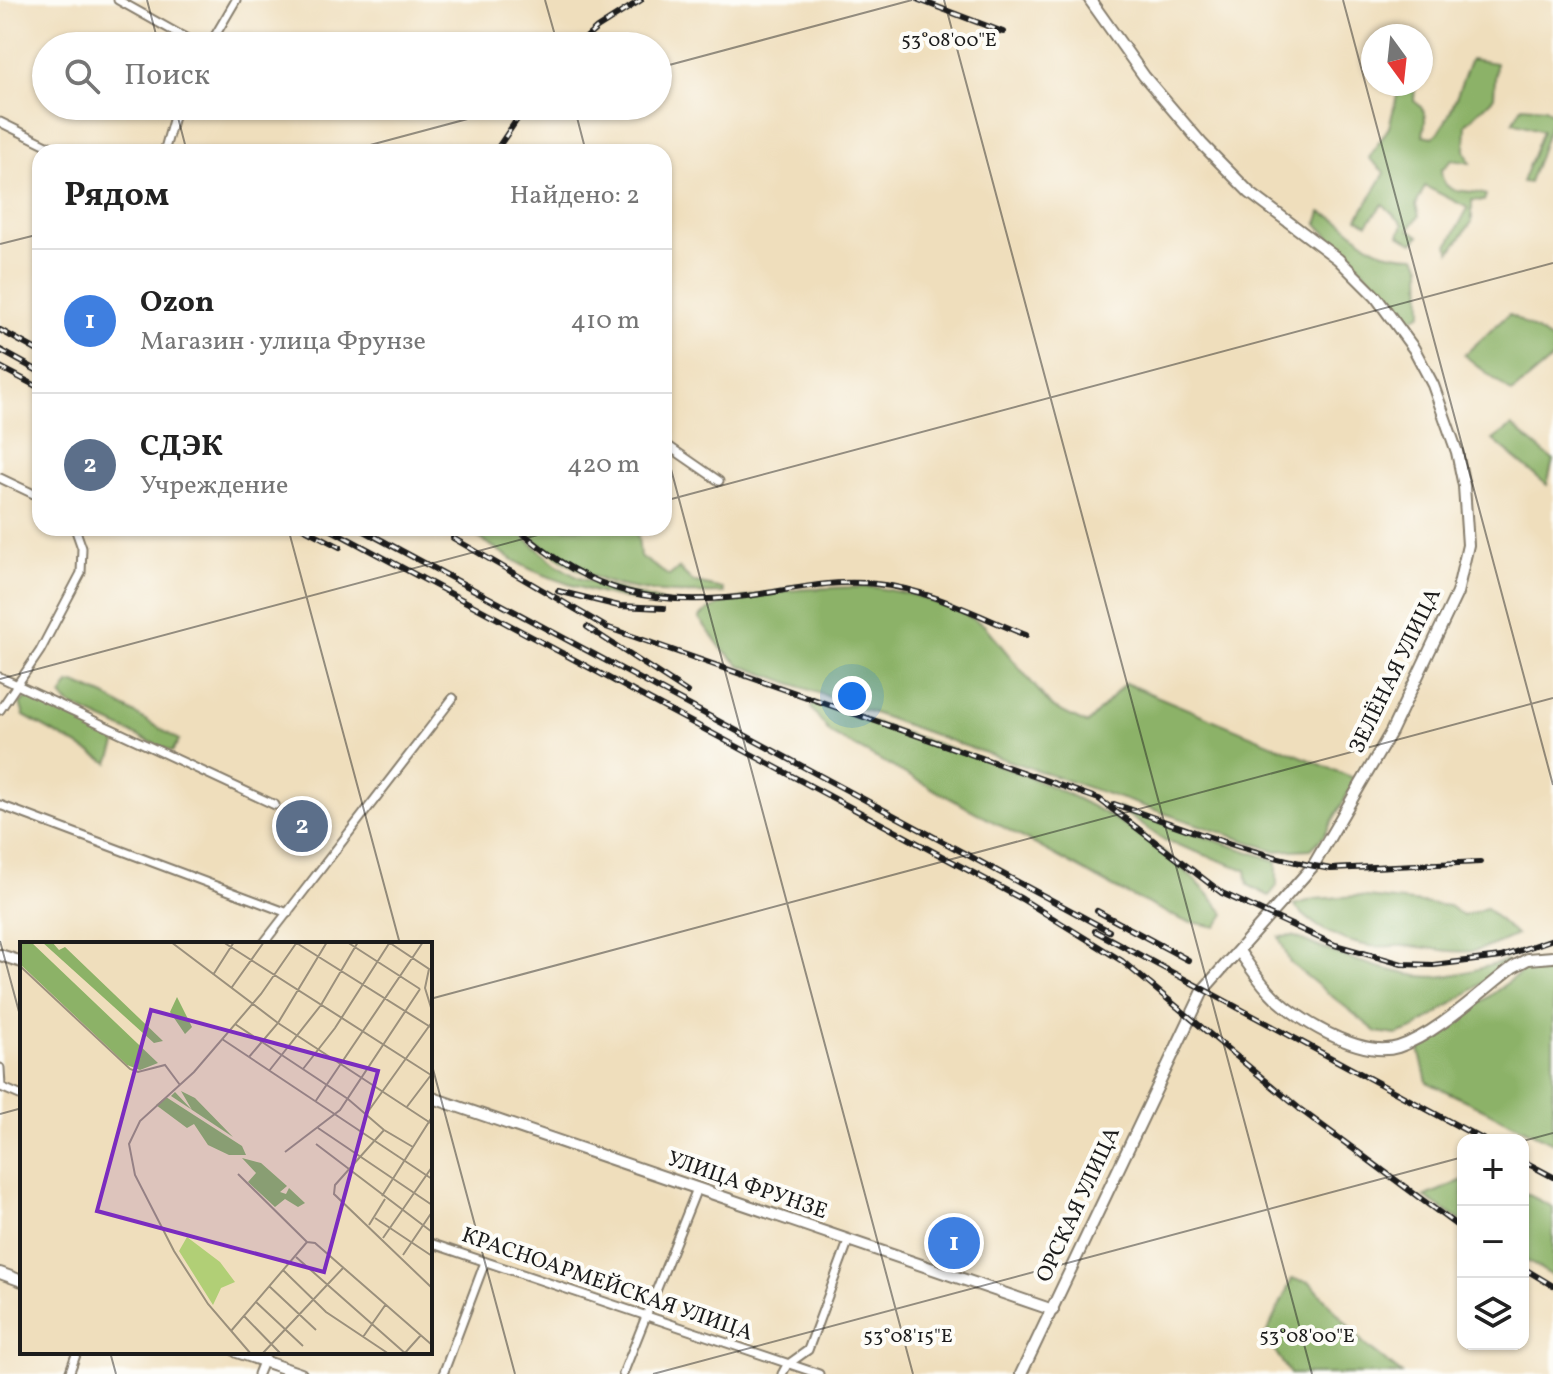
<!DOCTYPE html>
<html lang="ru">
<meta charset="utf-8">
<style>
:root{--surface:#fff;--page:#f6f6f6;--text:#222;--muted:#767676;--line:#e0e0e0;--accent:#7c3aed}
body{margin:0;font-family:Vollkorn,serif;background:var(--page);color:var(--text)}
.controls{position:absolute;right:24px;bottom:24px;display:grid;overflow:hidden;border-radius:16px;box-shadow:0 2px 6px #0004}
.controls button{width:72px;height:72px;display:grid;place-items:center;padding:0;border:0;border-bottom:2px solid var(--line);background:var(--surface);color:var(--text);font:40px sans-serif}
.compass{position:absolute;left:1361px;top:24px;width:72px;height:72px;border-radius:50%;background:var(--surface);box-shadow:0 2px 6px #0004;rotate:165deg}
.you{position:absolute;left:852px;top:696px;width:28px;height:28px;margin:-20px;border:6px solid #fff;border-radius:50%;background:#1a73e8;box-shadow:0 0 0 12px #1a73e833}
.badge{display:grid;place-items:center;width:52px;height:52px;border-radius:50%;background:var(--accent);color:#fff;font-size:26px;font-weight:700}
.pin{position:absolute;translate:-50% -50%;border:4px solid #fff;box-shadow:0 2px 8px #0006}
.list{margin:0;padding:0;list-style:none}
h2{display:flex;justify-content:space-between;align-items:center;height:104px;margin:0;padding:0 32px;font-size:34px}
h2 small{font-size:26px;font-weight:400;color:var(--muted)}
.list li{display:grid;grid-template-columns:52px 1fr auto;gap:24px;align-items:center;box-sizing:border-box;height:144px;padding:0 32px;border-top:2px solid var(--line)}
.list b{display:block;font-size:30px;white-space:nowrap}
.list p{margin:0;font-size:26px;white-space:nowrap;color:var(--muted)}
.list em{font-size:26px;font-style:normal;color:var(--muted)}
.icon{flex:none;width:44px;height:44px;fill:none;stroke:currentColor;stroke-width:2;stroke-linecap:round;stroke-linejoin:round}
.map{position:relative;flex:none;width:1553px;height:1374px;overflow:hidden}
.search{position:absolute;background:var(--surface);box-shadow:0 2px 6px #0004;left:32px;top:32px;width:640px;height:88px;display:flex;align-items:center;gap:20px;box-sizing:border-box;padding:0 28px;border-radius:44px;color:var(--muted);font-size:30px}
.panel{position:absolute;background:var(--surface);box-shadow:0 2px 6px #0004;left:32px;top:144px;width:640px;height:392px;border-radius:24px}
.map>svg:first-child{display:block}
.forest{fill:#8cb267;stroke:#546742;stroke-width:2}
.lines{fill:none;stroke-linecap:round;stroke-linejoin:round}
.street-casing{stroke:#867d6c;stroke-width:11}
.secondary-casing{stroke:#867d6c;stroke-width:14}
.street{stroke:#fff;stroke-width:7}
.secondary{stroke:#fff;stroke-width:10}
.rail-casing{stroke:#1c1c1c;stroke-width:6}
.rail{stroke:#fdfcf7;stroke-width:3;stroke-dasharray:9;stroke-linecap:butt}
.ticks{fill:none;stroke:#1c1c1c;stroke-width:2;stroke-opacity:0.45}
.labels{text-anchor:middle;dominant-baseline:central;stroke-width:8;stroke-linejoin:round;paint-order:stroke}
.street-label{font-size:22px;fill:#1c1c1c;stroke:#fdfcf7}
.inset-road{fill:none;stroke:#9b907c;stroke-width:2}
.view{fill:#7b2cbf;fill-opacity:0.15;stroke:#7b2cbf;stroke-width:4}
.inset-edge{fill:none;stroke:#1c1c1c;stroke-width:4}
.ticks-label{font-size:20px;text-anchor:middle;fill:#1c1c1c;stroke:#fdfcf7;stroke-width:8;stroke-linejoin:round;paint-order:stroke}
</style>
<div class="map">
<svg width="1553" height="1374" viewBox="0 0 1553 1374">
<rect width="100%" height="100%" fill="#fdfcf7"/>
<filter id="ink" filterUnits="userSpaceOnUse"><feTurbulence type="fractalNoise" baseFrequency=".0125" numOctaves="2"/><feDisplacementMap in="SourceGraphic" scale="16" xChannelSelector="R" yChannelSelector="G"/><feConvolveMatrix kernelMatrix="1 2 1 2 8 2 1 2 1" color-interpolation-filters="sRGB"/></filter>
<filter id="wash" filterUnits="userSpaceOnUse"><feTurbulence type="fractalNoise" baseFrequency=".006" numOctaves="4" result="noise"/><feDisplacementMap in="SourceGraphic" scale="32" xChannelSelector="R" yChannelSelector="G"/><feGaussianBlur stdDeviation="1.8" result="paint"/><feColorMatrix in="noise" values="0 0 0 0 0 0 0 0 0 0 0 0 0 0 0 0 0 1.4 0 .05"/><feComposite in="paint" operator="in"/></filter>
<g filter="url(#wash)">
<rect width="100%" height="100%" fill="#efdebc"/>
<!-- forest -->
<g class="forest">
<path d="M 1471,59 L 1496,63 L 1494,97 L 1466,124 L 1465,150 L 1470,163 L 1452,160 L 1441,170 C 1442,199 1469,187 1486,195 L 1484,201 L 1472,200 L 1472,222 L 1450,252 L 1448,245 L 1468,208 L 1425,186 L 1416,205 L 1419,216 L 1409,229 L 1419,236 L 1413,243 L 1399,235 L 1403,224 L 1383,204 L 1367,224 L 1358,218 L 1385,173 L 1369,158 L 1389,127 L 1399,88 L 1392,84 L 1415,84 L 1414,101 C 1428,110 1426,120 1423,135 L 1433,137 C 1452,121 1460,82 1471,59 Z"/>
<path d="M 1522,106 L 1545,108 L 1553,115 L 1529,183 L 1522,182 L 1542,131 L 1513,122 Z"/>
<path d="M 1321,212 C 1364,229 1358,256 1416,256 L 1421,266 L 1422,313 L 1406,322 L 1383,290 L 1317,224 Z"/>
<path d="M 1509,314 L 1553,341 L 1553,358 L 1512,393 L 1464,355 Z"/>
<path d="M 1512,426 L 1553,460 L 1547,485 L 1493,440 Z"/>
<path d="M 462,528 L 513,528 L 557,565 L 579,578 L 670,604 C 621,602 577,589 532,570 C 507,559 486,540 462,528 Z"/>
<path d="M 523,528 L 629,528 L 638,536 L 640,556 L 669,576 L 679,568 L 693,582 L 723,589 L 724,593 C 642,595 584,590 523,528 Z"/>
<path d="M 873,587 L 914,595 L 960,612 L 984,625 L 1052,707 L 1087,724 L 1125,683 L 1356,779 L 1324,836 L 1311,849 L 1276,851 L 962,745 L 740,665 L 722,649 L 699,618 C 724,589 834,587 873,587 Z"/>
<path d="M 75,683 L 105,696 L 179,740 L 172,752 L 70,705 L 61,696 L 69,684 Z"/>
<path d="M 30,696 L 118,739 L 109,763 L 24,716 L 20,703 Z"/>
<path d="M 814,702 C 956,754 1129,788 1225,914 L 1216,927 L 1182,920 L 1119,890 L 830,733 L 811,708 Z"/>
<path d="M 1116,807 L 1277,861 L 1277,886 L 1269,896 L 1248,885 L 1246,870 L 1164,840 Z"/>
<path d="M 1357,896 L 1449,906 L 1463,916 L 1486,908 L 1516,935 C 1463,961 1460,950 1407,946 C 1394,945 1381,948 1369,946 C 1338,941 1314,927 1293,905 L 1315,899 Z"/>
<path d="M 1293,936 C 1332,953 1377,970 1419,976 C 1447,980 1480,968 1506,961 L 1509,965 L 1414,1029 L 1396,1035 L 1377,1032 L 1290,963 L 1279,937 Z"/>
<path d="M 1538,969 L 1553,976 L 1553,1143 L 1427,1082 L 1419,1049 L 1523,971 Z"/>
<path d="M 1463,1180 L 1463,1222 L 1424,1197 Z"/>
<path d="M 1523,1192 L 1553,1207 L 1553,1276 L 1523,1259 Z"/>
<path d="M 1292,1279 L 1310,1282 L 1365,1345 L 1402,1374 L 1290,1374 L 1265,1336 Z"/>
</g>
</g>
<g filter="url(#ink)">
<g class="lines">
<defs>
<g id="street">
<path d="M 118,0 L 200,46"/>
<path d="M 209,46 L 236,0"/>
<path d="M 0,122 L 61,152"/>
<path d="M 164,152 L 177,106"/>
<path d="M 664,443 L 719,481"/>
<path d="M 0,478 L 40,497"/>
<path d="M 0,677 L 275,805"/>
<path d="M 0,710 L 40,651 L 81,573 L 82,548 L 75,528"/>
<path d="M 0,805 L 288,913"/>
<path d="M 263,944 L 453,698"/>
<path d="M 0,1068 L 1,1087 L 22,1096"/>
<path d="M 430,1243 L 819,1374"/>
<path d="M 69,1374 L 77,1352"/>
<path d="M 258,1374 L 267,1352"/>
<path d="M 443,1374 L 485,1262"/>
<path d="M 623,1374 L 696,1191"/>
<path d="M 782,1374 L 787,1365 L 808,1350 L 848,1242"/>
</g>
<g id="secondary">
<path d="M 1239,951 C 1248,964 1257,978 1268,990 C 1292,1018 1361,1059 1398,1047 C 1437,1034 1480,992 1513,967 L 1528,959 L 1553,957"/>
<path d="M 0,955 L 22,962"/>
<path d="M 430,1097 L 1053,1310"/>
<path d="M 0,1273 L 22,1281"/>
<path d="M 237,1352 L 301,1374"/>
<path d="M 1021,1374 L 1204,989 L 1313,866 L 1391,732 L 1457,593 L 1468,545 L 1464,486 L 1457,452 L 1433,385 L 1414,349 L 1376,297 L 1338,259 L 1250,193 L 1202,144 L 1144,76 L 1090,0"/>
</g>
</defs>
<!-- street casing -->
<use href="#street" class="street-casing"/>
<!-- secondary casing -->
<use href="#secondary" class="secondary-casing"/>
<!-- street -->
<use href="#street" class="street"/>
<!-- secondary -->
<use href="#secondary" class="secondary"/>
<defs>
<g id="rail">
<path d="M 919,0 L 1003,32"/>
<path d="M 577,46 L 597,28 L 641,0"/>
<path d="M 495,152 L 526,106"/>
<path d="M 0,330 L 40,352"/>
<path d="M 0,350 L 40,372"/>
<path d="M 0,367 L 40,388"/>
<path d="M 303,528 L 340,547"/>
<path d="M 328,528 L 1022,899 L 1122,961 L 1301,1110 L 1463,1230"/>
<path d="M 359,528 L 1109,931"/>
<path d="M 517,528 C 591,595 657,608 754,595 C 795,589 834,579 876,584 C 928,589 978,616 1026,635"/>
<path d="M 453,538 L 606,627 L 1099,799 L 1222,893 L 1335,945 L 1402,964 L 1433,965 L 1501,957 L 1553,939"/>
<path d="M 558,591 L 619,606 L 664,608"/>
<path d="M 587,627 L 687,692"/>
<path d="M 1114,804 C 1186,828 1256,857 1331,869 L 1480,862"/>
<path d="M 1097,911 L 1188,960"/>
<path d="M 1095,931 L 1484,1140"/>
<path d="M 1523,1161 L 1553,1177"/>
<path d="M 1523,1268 L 1553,1286"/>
</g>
</defs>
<!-- rail casing -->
<use href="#rail" class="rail-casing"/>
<!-- rail -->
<use href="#rail" class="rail"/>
</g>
</g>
<!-- ticks -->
<path class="ticks" d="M 147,0 L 159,46M 545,0 L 558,46M 944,0 L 1312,1374M 1343,0 L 1553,785M 658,68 L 912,0M 175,106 L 187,152M 574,106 L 586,152M 344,152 L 516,106M 0,244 L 40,234M 664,443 L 913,1374M 664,501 L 1553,263M 288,528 L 400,944M 0,679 L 564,528M 0,941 L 22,1023M 430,999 L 1553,698M 430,1058 L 515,1374M 0,1114 L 22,1108M 1523,1141 L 1553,1133M 110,1352 L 116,1374M 653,1374 L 1463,1157"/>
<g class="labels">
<!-- street labels -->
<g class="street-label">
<text transform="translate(1396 671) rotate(-64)">ЗЕЛЁНАЯ УЛИЦА</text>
<text transform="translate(747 1186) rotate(19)">УЛИЦА ФРУНЗЕ</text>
<text transform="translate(1079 1205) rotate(-65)">ОРСКАЯ УЛИЦА</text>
<text transform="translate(607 1285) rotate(19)">КРАСНОАРМЕЙСКАЯ УЛИЦА</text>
</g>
</g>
<!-- overview -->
<g transform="translate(20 942)">
<rect width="412" height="412" fill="#efdebc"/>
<path d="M 167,295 L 200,320 L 215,340 L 201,346 L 193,363 L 159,309 Z" fill="#b1cf76"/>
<path d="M 0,0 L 11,0 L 138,121 L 120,128 L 107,123 L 0,22 ZM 22,0 L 32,0 L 39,8 L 45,5 L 143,99 L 134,101 ZM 157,55 L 172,85 L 165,92 L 150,70 ZM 161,149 L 175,156 L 213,195 L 151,154 L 155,150 L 172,168 ZM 146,155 L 222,204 L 226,213 L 209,213 L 188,203 L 174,182 L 167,186 L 136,163 ZM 222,216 L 241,221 L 267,244 L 260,250 L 266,252 L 269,246 L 285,261 L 278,265 L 265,257 L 255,265 L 228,240 L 236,231 Z" fill="#8cb267"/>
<path class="inset-road" d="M 151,0 L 258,81 L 412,182M 203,0 L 411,133M 275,0 L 412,86M 327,0 L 400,47M 370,1 L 409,27 L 405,46 L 412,69M 0,24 L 110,127 L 118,130 L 145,123 L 160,143M 193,33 L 214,0M 212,45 L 244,0M 215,82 L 328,157 L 364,188M 202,97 L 412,237M 229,115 L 258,81 L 307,0M 283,127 L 315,86 L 370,0M 249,129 L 301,63 L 338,0M 295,160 L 403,0M 386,166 L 411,133M 347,171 L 412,80M 298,186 L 412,263M 296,202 L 412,290M 393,205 L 364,188 L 315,243 L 314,252 L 412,346M 265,210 L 320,168 L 400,47M 218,232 L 287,300 L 295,301 L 412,403M 362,254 L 412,175M 355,276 L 412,314M 349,283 L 365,257M 363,296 L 412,225M 383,313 L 412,270M 276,315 L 386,412M 263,328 L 306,370 L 369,412M 249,344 L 296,388M 236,360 L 283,404M 224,374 L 261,412M 211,389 L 287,300M 343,395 L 366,362M 231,412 L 188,362 L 154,309 L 115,233 L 109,202 L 120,179 L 174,130 L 241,52 L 277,0M 242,412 L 324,325M 384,412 L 401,393"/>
<path class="view" d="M 131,68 L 358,129 L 304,330 L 77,269 Z"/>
<rect width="412" height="412" class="inset-edge"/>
</g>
<g class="ticks-label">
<text x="949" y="46">53°08'00"E</text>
<text x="908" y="1342">53°08'15"E</text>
<text x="1307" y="1342">53°08'00"E</text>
</g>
</svg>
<div class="controls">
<button>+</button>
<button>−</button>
<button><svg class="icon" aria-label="layers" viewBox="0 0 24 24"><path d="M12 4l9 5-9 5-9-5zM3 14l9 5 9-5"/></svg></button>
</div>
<svg class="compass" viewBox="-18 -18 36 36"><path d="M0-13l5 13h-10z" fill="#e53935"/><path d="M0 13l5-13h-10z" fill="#767676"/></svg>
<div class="you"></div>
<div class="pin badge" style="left:954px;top:1243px;background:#3f7fe0">1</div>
<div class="pin badge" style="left:302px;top:826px;background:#5c6f8a">2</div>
<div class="search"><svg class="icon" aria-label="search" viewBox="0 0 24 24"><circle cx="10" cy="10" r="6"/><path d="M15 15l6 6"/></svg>Поиск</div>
<section class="panel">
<h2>Рядом<small>Найдено: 2</small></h2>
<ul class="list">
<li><span class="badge" style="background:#3f7fe0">1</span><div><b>Ozon</b><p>Магазин · улица Фрунзе</p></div><em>410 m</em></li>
<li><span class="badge" style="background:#5c6f8a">2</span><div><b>СДЭК</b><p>Учреждение</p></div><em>420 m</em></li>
</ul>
</section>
</div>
